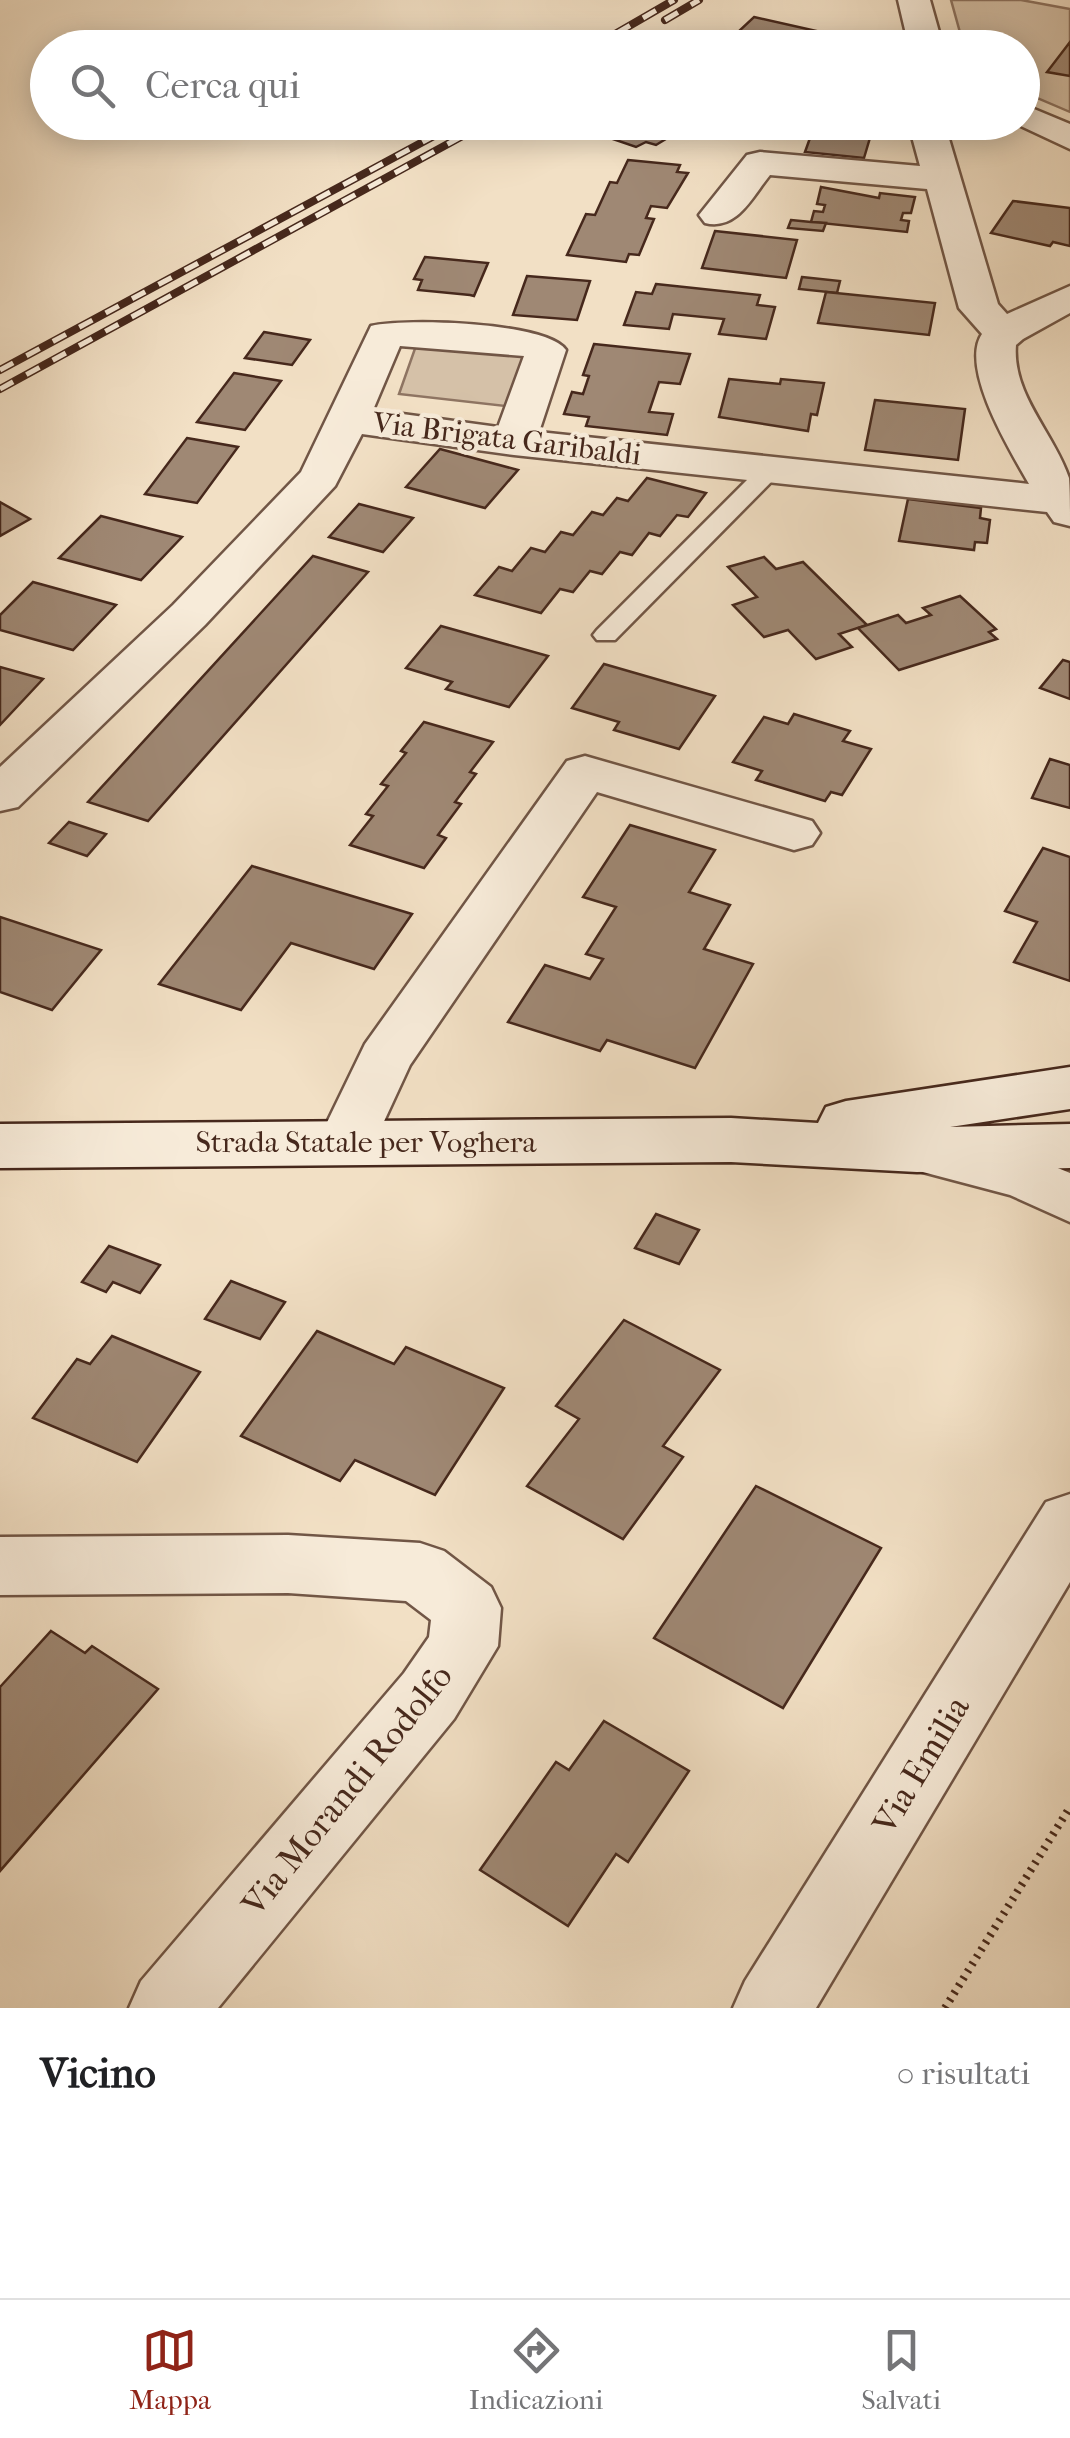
<!DOCTYPE html>
<html lang="it">
<style>
:root{--surface:#fff;--page:#f2f2f2;--text:#202124;--muted:#757577;--line:#e0e0e0;--accent:#8f2418}
body{margin:0;font-family:"IM FELL French Canon",serif;background:var(--page);color:var(--text)}
.list{margin:0;padding:0;list-style:none}
h2{display:flex;justify-content:space-between;align-items:center;height:130px;margin:0;padding:0 40px;font-size:42px}
h2 small{font-size:32px;font-weight:400;color:var(--muted)}
.icon{flex:none;width:55px;height:55px;fill:none;stroke:currentColor;stroke-width:2;stroke-linecap:round;stroke-linejoin:round}
.map{position:relative;flex:none;width:1070px;height:2008px;overflow:hidden}
.search{position:absolute;background:var(--surface);box-shadow:0 5px 25px #0003;left:30px;right:30px;top:30px;height:110px;display:flex;align-items:center;gap:25px;box-sizing:border-box;padding:0 35px;border-radius:55px;color:var(--muted);font-size:38px}
.sheet{height:290px;background:var(--surface)}
nav{display:flex;justify-content:space-around;align-items:center;box-sizing:border-box;height:140px;border-top:2px solid var(--line);background:var(--surface);font-size:28px;color:var(--muted)}
nav a{display:grid;justify-items:center;gap:5px}
nav .on{color:var(--accent)}
.map>svg:first-child{display:block}
.green{fill:#d5c1a8;stroke:#8e7462;stroke-width:2.5}
.building{fill:#9f8874;stroke:#46281c;stroke-width:2.5}
.lines{fill:none;stroke-linecap:round;stroke-linejoin:round}
.service-casing{stroke:#715646;stroke-width:5}
.minor-casing{stroke:#715646;stroke-width:5}
.tertiary-casing{stroke:#715646;stroke-width:5}
.secondary-casing{stroke:#46281c;stroke-width:5}
.path{stroke:#46281c;stroke-width:8;stroke-dasharray:2.5 6;stroke-linecap:butt}
.service{fill:#f7ebd9;fill-rule:evenodd}
.minor{fill:#f7ebd9;fill-rule:evenodd}
.tertiary{fill:#f7ebd9;fill-rule:evenodd}
.secondary{fill:#f7ebd9;fill-rule:evenodd}
.rail-casing{stroke:#46281c;stroke-width:8}
.rail{stroke:#f7ebd9;stroke-width:5;stroke-dasharray:15;stroke-linecap:butt}
.labels{text-anchor:middle;dominant-baseline:central;stroke-width:9;stroke-linejoin:round;paint-order:stroke}
.street-label{font-size:30px;fill:#46281c;stroke:#f7ebd9}
.near-street-label{font-size:35px;fill:#46281c;stroke:#f7ebd9}
</style>
<div class="map">
<svg width="1070" height="2008" viewBox="0 0 1070 2008">
<rect width="100%" height="100%" fill="#f2e0c5"/>
<filter id="stains"><feTurbulence type="fractalNoise" baseFrequency=".002" numOctaves="4"/><feColorMatrix values="0 0 0 0 .2 0 0 0 0 .09 0 0 0 0 .02 0 0 0 .5 -.17"/></filter>
<radialGradient id="worn" r=".72"><stop offset=".6" stop-color="#630" stop-opacity="0"/><stop offset="1" stop-color="#630" stop-opacity=".3"/></radialGradient>
<!-- green -->
<g class="green">
<path d="M 951,0 L 1021,0 L 1070,9 L 1070,112 L 1023,92 L 1022,48 L 970,47 L 961,36 Z"/>
<path d="M 418,340 L 528,349 L 505,406 L 399,394 Z"/>
</g>
<!-- building -->
<g class="building">
<path d="M 754,17 L 834,35 L 820,48 L 724,45 Z"/>
<path d="M 1070,42 L 1070,76 L 1047,72 Z"/>
<path d="M 612,122 L 694,122 L 656,145 L 646,142 L 636,147 L 607,137 L 617,132 L 604,127 Z"/>
<path d="M 808,122 L 867,122 L 865,131 L 872,131 L 864,158 L 805,152 L 814,127 L 806,126 Z"/>
<path d="M 628,160 L 680,165 L 677,172 L 688,173 L 667,208 L 651,206 L 646,218 L 654,219 L 639,255 L 629,254 L 626,262 L 567,255 L 586,214 L 595,215 L 610,182 L 617,183 Z"/>
<path d="M 821,187 L 879,198 L 880,193 L 915,197 L 911,213 L 903,213 L 901,220 L 909,221 L 907,232 L 811,222 L 814,211 L 823,212 L 825,205 L 817,204 Z"/>
<path d="M 1013,201 L 1070,208 L 1070,246 L 1053,242 L 1050,246 L 991,233 Z"/>
<path d="M 791,220 L 811,222 L 826,223 L 823,231 L 788,228 Z"/>
<path d="M 715,231 L 797,240 L 786,278 L 702,268 Z"/>
<path d="M 425,257 L 488,263 L 474,296 L 470,295 L 418,290 L 422,280 L 414,279 Z"/>
<path d="M 527,276 L 590,281 L 577,320 L 513,315 Z"/>
<path d="M 802,277 L 840,281 L 837,293 L 799,289 Z"/>
<path d="M 656,284 L 760,295 L 757,305 L 775,307 L 766,339 L 719,334 L 724,319 L 673,314 L 669,329 L 624,325 L 636,292 L 652,294 Z"/>
<path d="M 826,292 L 935,303 L 929,335 L 818,323 Z"/>
<path d="M 264,332 L 310,340 L 292,365 L 245,358 Z"/>
<path d="M 594,344 L 690,354 L 680,384 L 659,382 L 649,412 L 673,414 L 667,435 L 586,426 L 589,417 L 564,414 L 572,392 L 583,394 L 589,376 L 583,375 Z"/>
<path d="M 234,373 L 281,381 L 245,430 L 197,422 Z"/>
<path d="M 729,379 L 780,384 L 781,379 L 824,383 L 817,415 L 811,414 L 808,431 L 719,417 Z"/>
<path d="M 875,400 L 965,409 L 958,460 L 865,450 Z"/>
<path d="M 187,438 L 238,447 L 197,503 L 145,494 Z"/>
<path d="M 440,449 L 518,470 L 485,508 L 406,487 Z"/>
<path d="M 647,478 L 706,493 L 688,517 L 677,515 L 660,536 L 649,533 L 632,555 L 620,552 L 602,574 L 590,571 L 573,592 L 560,589 L 541,613 L 475,595 L 499,567 L 512,571 L 531,548 L 545,552 L 561,532 L 573,535 L 592,512 L 603,515 L 617,498 L 628,501 Z"/>
<path d="M 908,499 L 981,508 L 980,518 L 990,520 L 987,543 L 975,542 L 974,550 L 899,541 Z"/>
<path d="M 0,502 L 30,519 L 0,536 Z"/>
<path d="M 359,504 L 413,518 L 383,552 L 329,537 Z"/>
<path d="M 101,516 L 182,537 L 141,580 L 59,558 Z"/>
<path d="M 313,556 L 368,572 L 148,821 L 88,802 Z"/>
<path d="M 764,557 L 776,569 L 803,562 L 867,625 L 839,634 L 852,647 L 816,659 L 788,630 L 764,637 L 733,605 L 757,597 L 728,567 Z"/>
<path d="M 33,582 L 116,605 L 73,650 L 0,630 L 0,615 Z"/>
<path d="M 960,596 L 996,629 L 989,632 L 997,639 L 899,670 L 858,628 L 898,615 L 906,623 L 931,615 L 923,608 Z"/>
<path d="M 441,626 L 548,656 L 509,707 L 446,689 L 452,682 L 406,668 Z"/>
<path d="M 1063,660 L 1070,662 L 1070,699 L 1040,688 Z"/>
<path d="M 604,664 L 715,696 L 679,749 L 614,730 L 619,722 L 572,708 Z"/>
<path d="M 0,667 L 43,679 L 0,725 Z"/>
<path d="M 794,714 L 850,731 L 843,741 L 871,749 L 842,795 L 831,792 L 825,801 L 756,780 L 762,771 L 733,762 L 764,717 L 788,724 Z"/>
<path d="M 424,722 L 493,742 L 470,772 L 476,774 L 455,802 L 461,804 L 438,835 L 446,838 L 424,868 L 350,845 L 373,816 L 366,814 L 388,786 L 381,784 L 406,753 L 401,751 Z"/>
<path d="M 1050,759 L 1070,765 L 1070,808 L 1032,798 Z"/>
<path d="M 69,822 L 106,834 L 87,856 L 49,843 Z"/>
<path d="M 630,825 L 715,850 L 689,892 L 730,905 L 704,949 L 753,964 L 695,1068 L 607,1040 L 600,1051 L 508,1022 L 545,965 L 590,979 L 603,959 L 586,954 L 616,907 L 583,897 Z"/>
<path d="M 1043,848 L 1070,857 L 1070,981 L 1014,962 L 1037,922 L 1005,911 Z"/>
<path d="M 252,866 L 412,914 L 374,969 L 291,943 L 241,1010 L 159,984 Z"/>
<path d="M 0,917 L 101,950 L 52,1010 L 0,992 Z"/>
<path d="M 656,1214 L 699,1230 L 679,1264 L 635,1248 Z"/>
<path d="M 109,1246 L 160,1265 L 140,1293 L 113,1282 L 106,1292 L 82,1282 Z"/>
<path d="M 231,1281 L 285,1302 L 260,1339 L 205,1319 Z"/>
<path d="M 624,1320 L 720,1370 L 663,1446 L 683,1457 L 623,1539 L 527,1486 L 579,1419 L 556,1406 Z"/>
<path d="M 317,1331 L 394,1364 L 406,1347 L 504,1388 L 435,1495 L 355,1460 L 340,1481 L 241,1436 Z"/>
<path d="M 112,1336 L 200,1372 L 137,1462 L 33,1418 L 77,1359 L 90,1364 Z"/>
<path d="M 756,1486 L 881,1548 L 783,1708 L 654,1638 Z"/>
<path d="M 51,1631 L 85,1653 L 92,1646 L 158,1689 L 0,1871 L 0,1687 Z"/>
<path d="M 604,1721 L 689,1771 L 628,1862 L 616,1854 L 568,1926 L 480,1870 L 556,1762 L 569,1770 Z"/>
</g>
<g class="lines">
<defs>
<path id="service" d="M 771,462 L 783,469 L 779,474 L 615,640 L 597,640 L 593,635 L 597,630 L 763,464 Z"/>
<g id="minor">
<path d="M 898,0 L 930,0 L 939,32 L 952,48 L 917,48 L 906,34 Z"/>
<path d="M 1022,104 L 1070,124 L 1070,149 L 1012,122 L 1022,122 Z"/>
<path d="M 908,122 L 944,122 L 998,304 L 1007,314 L 1070,286 L 1070,313 L 1023,339 L 1016,345 C 1012,395 1054,433 1069,478 C 1070,491 1070,512 1070,526 L 1054,522 L 1047,512 L 514,455 L 362,434 L 335,486 L 205,625 L 18,807 L 0,811 L 0,767 L 173,605 L 301,472 L 371,326 C 404,318 547,322 566,350 L 539,432 L 1029,484 C 1011,452 959,368 982,334 L 959,308 L 927,189 L 770,175 C 752,197 737,231 705,223 L 699,215 L 747,155 L 760,152 L 920,166 ZM 400,346 L 524,356 L 498,427 L 373,410 Z"/>
<path d="M 585,756 L 812,821 L 820,833 L 812,845 L 794,850 L 597,792 L 410,1065 L 368,1156 L 347,1163 L 326,1156 L 318,1141 L 365,1044 L 567,761 Z"/>
<path d="M 288,1535 L 420,1543 L 444,1551 L 491,1587 L 501,1608 L 498,1646 L 454,1719 L 218,2008 L 129,2008 L 141,1981 L 404,1673 L 429,1637 L 431,1620 L 406,1601 L 288,1593 L 0,1595 L 0,1537 Z"/>
</g>
<g id="tertiary">
<path d="M 925,1130 L 1026,1155 L 1070,1173 L 1070,1222 L 1010,1195 L 904,1167 L 896,1152 L 904,1137 Z"/>
<path d="M 1070,1494 L 1070,1582 L 816,2008 L 733,2008 L 745,1981 L 1046,1502 Z"/>
</g>
<path id="secondary" d="M 1070,1067 L 1070,1109 L 950,1127 L 1070,1124 L 1070,1168 L 917,1172 L 731,1162 L 0,1168 L 0,1124 L 731,1118 L 818,1123 L 826,1107 L 846,1101 Z"/>
</defs>
<!-- service casing -->
<use href="#service" class="service-casing"/>
<!-- minor casing -->
<use href="#minor" class="minor-casing"/>
<!-- tertiary casing -->
<use href="#tertiary" class="tertiary-casing"/>
<!-- secondary casing -->
<use href="#secondary" class="secondary-casing"/>
<!-- path -->
<path class="path" d="M 945,2008 L 1070,1807"/>
<!-- service -->
<use href="#service" class="service"/>
<!-- minor -->
<use href="#minor" class="minor"/>
<!-- tertiary -->
<use href="#tertiary" class="tertiary"/>
<!-- secondary -->
<use href="#secondary" class="secondary"/>
<defs>
<g id="rail">
<path d="M 665,20 L 699,0"/>
<path d="M 591,48 L 674,0"/>
<path d="M 0,370 L 445,130"/>
<path d="M 0,389 L 488,122"/>
</g>
</defs>
<!-- rail casing -->
<use href="#rail" class="rail-casing"/>
<!-- rail -->
<use href="#rail" class="rail"/>
</g>
<g class="labels">
<!-- street labels -->
<g class="street-label">
<text transform="translate(507 439) rotate(7)">Via Brigata Garibaldi</text>
<text x="366" y="1142">Strada Statale per Voghera</text>
</g>
<!-- near-street labels -->
<g class="near-street-label">
<text transform="translate(921 1765) rotate(-59)">Via Emilia</text>
<text transform="translate(347 1790) rotate(-51)">Via Morandi Rodolfo</text>
</g>
</g>
<rect width="100%" height="100%" filter="url(#stains)"/>
<rect width="100%" height="100%" fill="url(#worn)"/>
</svg>
<div class="search"><svg class="icon" aria-label="search" viewBox="0 0 24 24"><circle cx="10" cy="10" r="6"/><path d="M15 15l6 6"/></svg>Cerca qui</div>
</div>
<section class="sheet">
<h2>Vicino<small>0 risultati</small></h2>
<ul class="list">
</ul>
</section>
<nav>
<a class="on"><svg class="icon" aria-label="map" viewBox="0 0 24 24"><path d="M3 6l6-2 6 2 6-2v14l-6 2-6-2-6 2zM9 4v14M15 6v14"/></svg>Mappa</a>
<a><svg class="icon" aria-label="directions" viewBox="0 0 24 24"><path d="M12 3l9 9-9 9-9-9zM9 14v-3h6M13 9l2 2-2 2"/></svg>Indicazioni</a>
<a><svg class="icon" aria-label="saved" viewBox="0 0 24 24"><path d="M7 4h10v16l-5-4-5 4z"/></svg>Salvati</a>
</nav>
